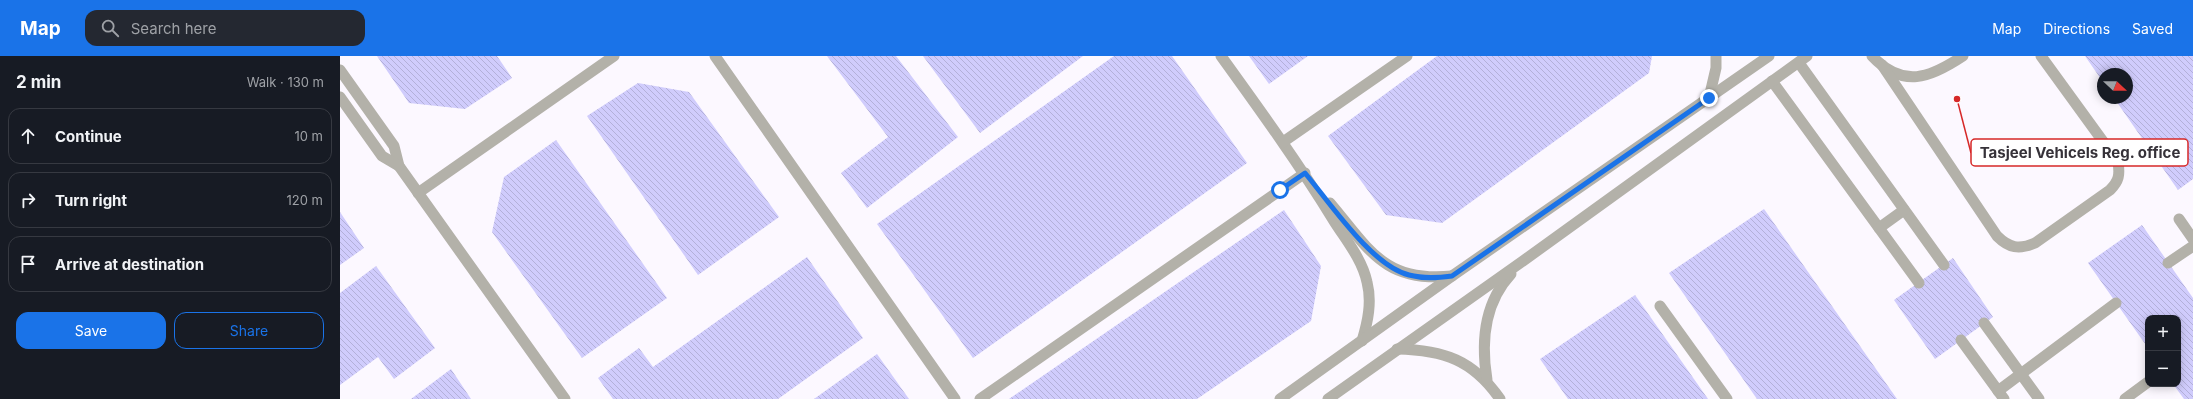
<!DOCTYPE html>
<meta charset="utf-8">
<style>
:root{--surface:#171b24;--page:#242831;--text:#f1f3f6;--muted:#9ea1a6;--line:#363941;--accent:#1a73e8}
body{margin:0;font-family:Inter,sans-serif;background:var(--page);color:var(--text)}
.controls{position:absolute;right:12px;bottom:12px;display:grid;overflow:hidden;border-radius:8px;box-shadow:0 2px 10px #0003}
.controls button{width:36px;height:36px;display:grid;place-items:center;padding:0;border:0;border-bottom:1px solid var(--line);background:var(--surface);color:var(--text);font:20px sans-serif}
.compass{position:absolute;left:1757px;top:12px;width:36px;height:36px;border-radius:50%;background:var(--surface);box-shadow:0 2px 10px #0003;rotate:112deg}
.stop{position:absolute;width:12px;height:12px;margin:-9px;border:3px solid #1a73e8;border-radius:50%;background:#fff}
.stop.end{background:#1a73e8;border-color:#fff;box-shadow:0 1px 4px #0008}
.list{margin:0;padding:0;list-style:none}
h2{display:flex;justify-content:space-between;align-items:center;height:52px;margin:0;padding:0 16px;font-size:17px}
h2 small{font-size:13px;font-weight:400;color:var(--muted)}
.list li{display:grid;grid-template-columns:26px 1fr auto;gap:12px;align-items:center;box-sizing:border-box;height:56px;margin:0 8px 8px;padding:0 8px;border:1px solid var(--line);border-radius:12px}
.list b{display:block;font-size:15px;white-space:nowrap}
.list em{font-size:13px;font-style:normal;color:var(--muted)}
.actions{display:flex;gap:8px;padding:12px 16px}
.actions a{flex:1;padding:9px 0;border:1px solid var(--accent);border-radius:12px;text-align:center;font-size:14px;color:var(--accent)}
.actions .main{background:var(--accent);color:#fff}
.icon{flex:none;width:22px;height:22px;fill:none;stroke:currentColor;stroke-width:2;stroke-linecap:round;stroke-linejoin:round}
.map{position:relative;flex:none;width:1853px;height:343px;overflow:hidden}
header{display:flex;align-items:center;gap:24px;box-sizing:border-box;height:56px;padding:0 20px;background:var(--accent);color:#fff}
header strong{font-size:19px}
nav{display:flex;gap:22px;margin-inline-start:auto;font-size:14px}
.search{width:280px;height:36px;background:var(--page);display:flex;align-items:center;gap:10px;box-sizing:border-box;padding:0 14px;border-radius:12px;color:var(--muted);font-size:15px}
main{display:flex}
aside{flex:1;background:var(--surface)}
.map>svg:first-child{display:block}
.building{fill:url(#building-back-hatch)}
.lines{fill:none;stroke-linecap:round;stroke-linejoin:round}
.service{stroke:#b3b1a9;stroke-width:11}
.minor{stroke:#b3b1a9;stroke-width:11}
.route{stroke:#1a73e8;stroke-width:5}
.leader{fill:none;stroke:#d62828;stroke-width:1.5}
.callout-dot{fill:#d62828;stroke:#fff;stroke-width:1.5}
.callout{fill:#fff;stroke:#d62828;stroke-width:1.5}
.callout-label{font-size:15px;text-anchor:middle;font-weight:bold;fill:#363239}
</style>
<header>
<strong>Map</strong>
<div class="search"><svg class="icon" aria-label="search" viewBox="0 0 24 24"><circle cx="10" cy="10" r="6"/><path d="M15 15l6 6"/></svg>Search here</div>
<nav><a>Map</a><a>Directions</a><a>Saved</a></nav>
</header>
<main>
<aside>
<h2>2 min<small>Walk · 130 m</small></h2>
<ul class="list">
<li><svg class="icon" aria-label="ahead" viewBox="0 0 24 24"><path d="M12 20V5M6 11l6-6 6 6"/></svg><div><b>Continue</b></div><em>10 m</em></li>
<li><svg class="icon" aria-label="right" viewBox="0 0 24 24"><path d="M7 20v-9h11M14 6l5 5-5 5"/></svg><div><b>Turn right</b></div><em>120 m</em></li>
<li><svg class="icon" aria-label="arrive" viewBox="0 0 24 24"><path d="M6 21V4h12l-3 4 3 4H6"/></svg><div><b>Arrive at destination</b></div></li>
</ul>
<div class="actions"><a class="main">Save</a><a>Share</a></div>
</aside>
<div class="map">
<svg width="1853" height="343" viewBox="0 0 1853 343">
<defs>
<pattern id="building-back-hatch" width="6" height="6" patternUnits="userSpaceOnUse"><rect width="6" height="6" fill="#d0ccfc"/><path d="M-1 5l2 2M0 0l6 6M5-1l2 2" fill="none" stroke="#b3b0d9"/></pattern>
</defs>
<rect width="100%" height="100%" fill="#fcf8ff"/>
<!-- building -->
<g class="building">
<path d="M 37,0 L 157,0 L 172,22 L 125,53 L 69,47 Z"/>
<path d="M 487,0 L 556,0 L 618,81 L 527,152 L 501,117 L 548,81 Z"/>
<path d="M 583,0 L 743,0 L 640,77 Z"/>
<path d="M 774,0 L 832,0 L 907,107 L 633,302 L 537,168 Z"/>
<path d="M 909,0 L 968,0 L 929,28 Z"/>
<path d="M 1097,0 L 1312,0 L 1309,17 L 1102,167 L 1046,159 L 988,80 Z"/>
<path d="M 1745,0 L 1853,0 L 1853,123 L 1838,134 L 1774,42 L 1787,42 L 1787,18 L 1763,18 L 1763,26 Z"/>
<path d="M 298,27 L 349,36 L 439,161 L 358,219 L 247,60 Z"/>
<path d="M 216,84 L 327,242 L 242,302 L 152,176 L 164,121 Z"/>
<path d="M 1424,153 L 1557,343 L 1417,343 L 1329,217 Z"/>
<path d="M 944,154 L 981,210 L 971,265 L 857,343 L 669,343 Z"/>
<path d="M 0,156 L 24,192 L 0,209 Z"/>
<path d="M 1802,169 L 1853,242 L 1853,343 L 1844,343 L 1833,328 L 1838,328 L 1838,262 L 1808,262 L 1808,292 L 1748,207 Z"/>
<path d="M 467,201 L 523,282 L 438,343 L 273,343 L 258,322 L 299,292 L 313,311 Z"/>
<path d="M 1613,202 L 1653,261 L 1595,303 L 1554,244 Z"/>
<path d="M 36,210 L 95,292 L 54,323 L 38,301 L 0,329 L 0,237 Z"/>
<path d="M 1295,239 L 1368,343 L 1228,343 L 1200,303 Z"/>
<path d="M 537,298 L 569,343 L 474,343 Z"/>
<path d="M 111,313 L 131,343 L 71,343 Z"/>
</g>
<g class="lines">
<!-- service -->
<g class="service">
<path d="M 375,0 L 615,343"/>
<path d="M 881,0 C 920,54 959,108 994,165 C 1006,184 1022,203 1027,226 C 1032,246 1028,265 1022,285"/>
<path d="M 1532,0 C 1563,33 1590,22 1623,0"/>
<path d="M 1459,7 L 1604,209"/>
<path d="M 1542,9 L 1657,180 C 1669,192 1679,194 1695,187 L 1770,134 C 1779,125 1780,119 1778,106 L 1701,0"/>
<path d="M 1432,25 L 1579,227"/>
<path d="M 1369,42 L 1376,12 L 1376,0"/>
<path d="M 943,86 L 1067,0"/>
<path d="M 78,137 L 274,0"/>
<path d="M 990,147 C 1029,193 1044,227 1112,220"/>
<path d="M 1839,163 L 1853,183"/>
<path d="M 1539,172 L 1564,154"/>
<path d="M 1828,207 L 1853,190"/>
<path d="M 1644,267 L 1699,343"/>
<path d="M 1621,284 L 1664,343"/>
<path d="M 1658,335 L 1776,247"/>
<path d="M 640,343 L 965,117"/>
<path d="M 1785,343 L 1808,326"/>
</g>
<!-- minor -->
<g class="minor">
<path d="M 0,14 L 54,90 L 59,110 L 225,343"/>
<path d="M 0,41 L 42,100 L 59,110"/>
<path d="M 1320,250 L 1387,343"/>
<path d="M 1057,293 C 1104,294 1133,304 1160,343"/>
<path d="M 1147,324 C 1141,287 1143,248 1171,218"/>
<path d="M 940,343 L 1112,220 L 1429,0"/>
<path d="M 988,343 L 1183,205 L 1467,0"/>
</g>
</g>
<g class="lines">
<!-- route -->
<path class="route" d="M 940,134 L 965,117 C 990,147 1032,210 1069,219 C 1084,223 1097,222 1112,220 L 1369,42"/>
</g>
<!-- callouts -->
<path class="leader" d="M1617 43L1631 97"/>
<circle class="callout-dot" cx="1617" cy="43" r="4"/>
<rect class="callout" x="1631" y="83" width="217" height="27" rx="4"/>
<g class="callout-label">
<text x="1740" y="102">Tasjeel Vehicels Reg. office</text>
</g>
</svg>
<div class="controls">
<button>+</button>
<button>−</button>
</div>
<svg class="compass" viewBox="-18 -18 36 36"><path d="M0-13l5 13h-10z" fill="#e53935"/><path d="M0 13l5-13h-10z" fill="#9ea1a6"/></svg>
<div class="stop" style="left:940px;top:134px"></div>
<div class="stop end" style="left:1369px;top:42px"></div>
</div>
</main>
